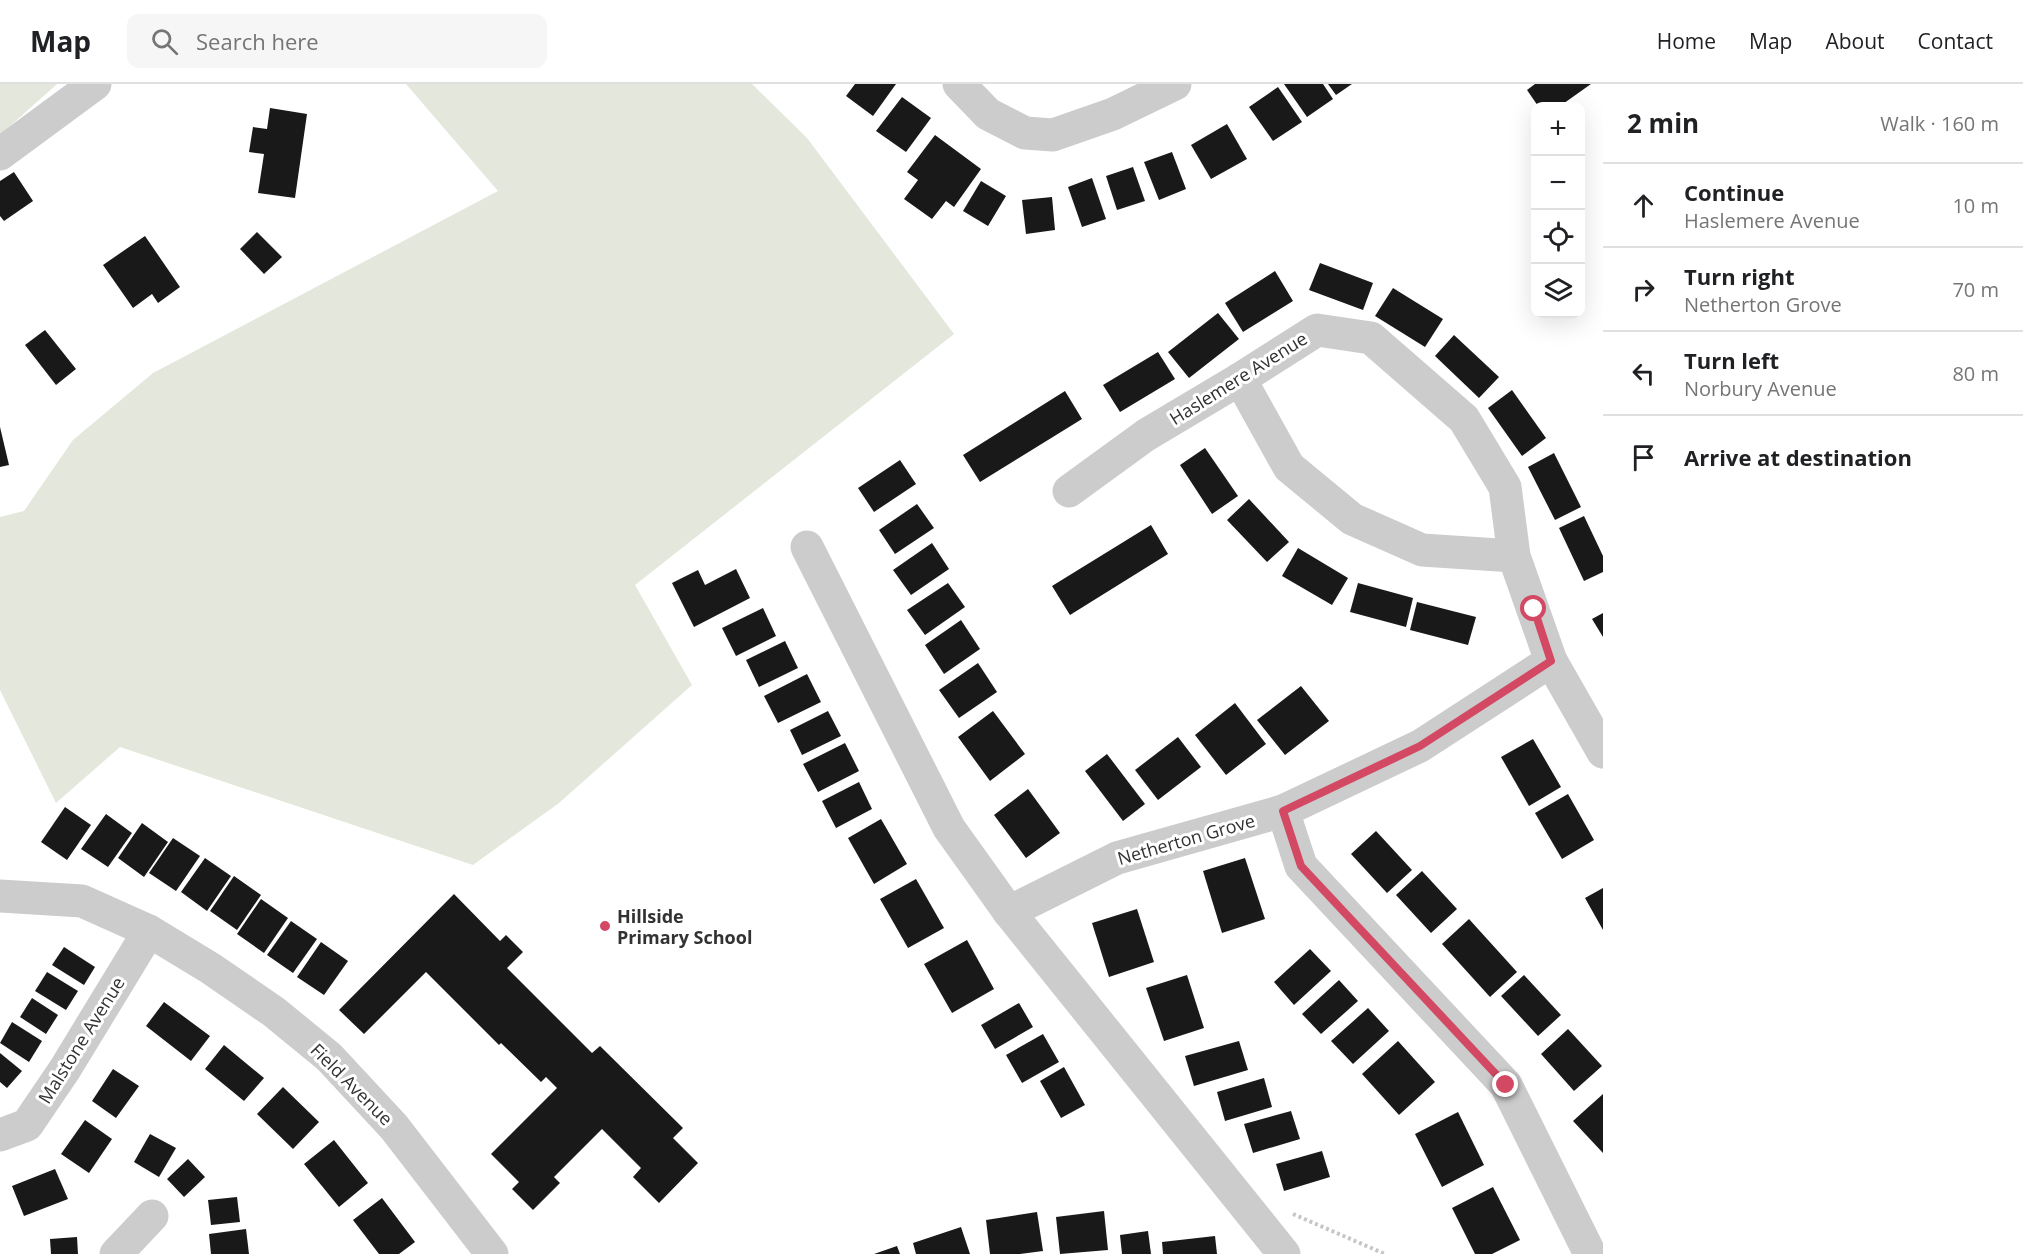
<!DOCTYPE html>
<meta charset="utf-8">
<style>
:root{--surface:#fff;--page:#f6f6f6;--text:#202124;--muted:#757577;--line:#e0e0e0}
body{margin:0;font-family:"Open Sans",sans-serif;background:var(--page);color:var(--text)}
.controls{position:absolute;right:18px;top:18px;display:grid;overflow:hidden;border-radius:12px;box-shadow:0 6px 24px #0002}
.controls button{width:54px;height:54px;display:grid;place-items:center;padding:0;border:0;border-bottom:2px solid var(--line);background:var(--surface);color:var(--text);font:30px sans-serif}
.stop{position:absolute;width:18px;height:18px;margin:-14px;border:4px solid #d34963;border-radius:50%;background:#fff}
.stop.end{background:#d34963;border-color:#fff;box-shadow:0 2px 6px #0008}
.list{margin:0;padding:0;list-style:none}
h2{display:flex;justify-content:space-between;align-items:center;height:78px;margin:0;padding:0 24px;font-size:26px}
h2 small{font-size:20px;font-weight:400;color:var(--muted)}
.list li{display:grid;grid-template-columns:39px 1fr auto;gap:18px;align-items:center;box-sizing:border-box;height:84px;padding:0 24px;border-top:2px solid var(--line)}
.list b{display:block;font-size:22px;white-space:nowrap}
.list p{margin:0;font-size:20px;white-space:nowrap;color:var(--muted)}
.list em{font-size:20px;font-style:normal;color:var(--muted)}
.icon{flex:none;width:33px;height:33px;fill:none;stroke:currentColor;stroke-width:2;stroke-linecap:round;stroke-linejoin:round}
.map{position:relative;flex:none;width:1603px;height:1170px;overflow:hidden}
header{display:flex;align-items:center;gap:36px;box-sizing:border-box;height:84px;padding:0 30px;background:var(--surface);border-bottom:2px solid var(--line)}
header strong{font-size:28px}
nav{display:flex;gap:33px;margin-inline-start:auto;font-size:21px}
.search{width:420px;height:54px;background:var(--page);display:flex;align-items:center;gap:15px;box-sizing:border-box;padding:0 21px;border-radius:12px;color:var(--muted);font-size:22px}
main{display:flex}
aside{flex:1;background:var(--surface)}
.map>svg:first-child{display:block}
.green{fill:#e3e7dc}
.building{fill:#191919}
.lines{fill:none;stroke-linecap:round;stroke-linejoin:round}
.path{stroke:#c6c6c6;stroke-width:4;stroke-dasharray:3 3;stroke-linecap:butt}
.minor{stroke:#ccc;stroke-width:33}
.route{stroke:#d34963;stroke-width:8}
.poi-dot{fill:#d34963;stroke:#fff;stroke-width:2}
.labels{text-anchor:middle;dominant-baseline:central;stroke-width:6;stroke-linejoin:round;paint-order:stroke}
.street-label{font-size:18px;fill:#323232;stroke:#fff}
.poi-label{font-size:18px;font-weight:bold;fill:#323232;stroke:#fff;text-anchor:start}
</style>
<header>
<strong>Map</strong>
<div class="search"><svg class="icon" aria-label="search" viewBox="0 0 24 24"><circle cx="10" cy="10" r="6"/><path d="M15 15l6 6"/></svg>Search here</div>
<nav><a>Home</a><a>Map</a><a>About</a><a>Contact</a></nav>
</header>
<main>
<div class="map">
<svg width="1603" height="1170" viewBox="0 0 1603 1170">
<rect width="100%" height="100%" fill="#fff"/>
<!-- green -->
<g class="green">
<path d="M 0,0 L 57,0 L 0,51 Z"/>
<path d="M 406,0 L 752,0 L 807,54 L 954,250 L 635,501 L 692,601 L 559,719 L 473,781 L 120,663 L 56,719 L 0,606 L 0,433 L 24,427 L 73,356 L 153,289 L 498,107 Z"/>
</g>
<!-- building -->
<g class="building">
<path d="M 855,0 L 896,0 L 873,32 L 846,12 Z"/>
<path d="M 1284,0 L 1323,0 L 1333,15 L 1307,33 Z"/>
<path d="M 1328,0 L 1352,0 L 1336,11 Z"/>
<path d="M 1535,0 L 1591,0 L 1560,22 L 1538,22 L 1527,6 Z"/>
<path d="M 1278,3 L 1302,38 L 1273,57 L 1249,23 Z"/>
<path d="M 902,13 L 931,34 L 906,68 L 876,47 Z"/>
<path d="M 270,24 L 307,30 L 295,114 L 258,109 L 264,70 L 249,68 L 253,43 L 267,45 Z"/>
<path d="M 1227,40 L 1247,75 L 1211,95 L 1191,61 Z"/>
<path d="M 935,51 L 981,85 L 954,123 L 946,117 L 932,135 L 904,115 L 918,96 L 907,88 Z"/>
<path d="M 1172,68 L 1186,105 L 1159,116 L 1144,78 Z"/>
<path d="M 1133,83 L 1145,117 L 1117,126 L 1106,92 Z"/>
<path d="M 14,88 L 33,117 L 4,137 L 0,132 L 0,97 Z"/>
<path d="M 1092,94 L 1106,135 L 1082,143 L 1068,103 Z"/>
<path d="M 981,97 L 1006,112 L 988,142 L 963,127 Z"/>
<path d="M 1052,113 L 1055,146 L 1026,150 L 1022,116 Z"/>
<path d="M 257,148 L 282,173 L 264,190 L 240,165 Z"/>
<path d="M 145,152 L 180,203 L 158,219 L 152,210 L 133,224 L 103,181 Z"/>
<path d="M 1320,179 L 1373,199 L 1363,226 L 1309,206 Z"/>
<path d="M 1275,187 L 1293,217 L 1243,248 L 1225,219 Z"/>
<path d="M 1393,204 L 1443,235 L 1425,263 L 1375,232 Z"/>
<path d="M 1218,229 L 1239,255 L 1189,294 L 1168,268 Z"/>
<path d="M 45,246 L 76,285 L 56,301 L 25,261 Z"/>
<path d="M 1454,251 L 1499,293 L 1479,314 L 1435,272 Z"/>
<path d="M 1158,268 L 1175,295 L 1120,328 L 1103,301 Z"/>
<path d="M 1512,306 L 1546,354 L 1522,372 L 1488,324 Z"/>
<path d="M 1065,307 L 1082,335 L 980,398 L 963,371 Z"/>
<path d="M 0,343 L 9,381 L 0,383 Z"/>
<path d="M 1205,364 L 1238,412 L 1212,430 L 1180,381 Z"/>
<path d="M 1554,369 L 1581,423 L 1555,436 L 1528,383 Z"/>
<path d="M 900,376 L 916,400 L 874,428 L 858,404 Z"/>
<path d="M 1249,415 L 1289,458 L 1267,478 L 1227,436 Z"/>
<path d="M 917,420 L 934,444 L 895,470 L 879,446 Z"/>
<path d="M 1584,432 L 1603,472 L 1603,488 L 1584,497 L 1559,444 Z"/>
<path d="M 1151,441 L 1168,470 L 1070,531 L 1052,502 Z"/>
<path d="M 932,459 L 949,485 L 911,511 L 893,486 Z"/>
<path d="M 1298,464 L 1348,494 L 1332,521 L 1282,492 Z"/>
<path d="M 736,485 L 750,514 L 694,543 L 672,499 L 698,486 L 705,501 Z"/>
<path d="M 948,499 L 965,523 L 925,551 L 907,526 Z"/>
<path d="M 1358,499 L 1413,514 L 1406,543 L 1350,528 Z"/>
<path d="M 1417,518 L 1476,533 L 1468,561 L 1410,546 Z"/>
<path d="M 763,524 L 776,552 L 736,572 L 722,544 Z"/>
<path d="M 1603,529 L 1603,553 L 1592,535 Z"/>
<path d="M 961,536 L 980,565 L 944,590 L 925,561 Z"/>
<path d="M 785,557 L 798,584 L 759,603 L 746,576 Z"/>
<path d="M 978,579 L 997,608 L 959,634 L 939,606 Z"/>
<path d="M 807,590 L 821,618 L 778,639 L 764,612 Z"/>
<path d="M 1301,602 L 1329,637 L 1285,671 L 1257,636 Z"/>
<path d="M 1235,619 L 1266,660 L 1226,691 L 1195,651 Z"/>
<path d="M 828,627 L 841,652 L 802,671 L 790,646 Z"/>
<path d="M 993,627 L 1025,670 L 990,697 L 958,653 Z"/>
<path d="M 1178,653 L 1201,683 L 1158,716 L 1135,686 Z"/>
<path d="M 1533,655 L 1561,703 L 1529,722 L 1501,673 Z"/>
<path d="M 845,659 L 859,687 L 818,708 L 803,680 Z"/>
<path d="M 1107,670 L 1145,720 L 1123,737 L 1085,687 Z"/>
<path d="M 859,698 L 872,725 L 836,744 L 822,717 Z"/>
<path d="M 1028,705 L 1060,749 L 1026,774 L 994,731 Z"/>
<path d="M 1568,710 L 1594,756 L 1562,775 L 1535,729 Z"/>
<path d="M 65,723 L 91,741 L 67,776 L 41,758 Z"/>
<path d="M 106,730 L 132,749 L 108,783 L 81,765 Z"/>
<path d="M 881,735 L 907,780 L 874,800 L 848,754 Z"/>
<path d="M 142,739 L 168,758 L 144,793 L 118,774 Z"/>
<path d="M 1376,747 L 1412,786 L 1387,809 L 1351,770 Z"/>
<path d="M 173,754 L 200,772 L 176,807 L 149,789 Z"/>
<path d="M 205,774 L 231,792 L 207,827 L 181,808 Z"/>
<path d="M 1245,774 L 1265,835 L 1222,849 L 1203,787 Z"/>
<path d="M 1422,787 L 1457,825 L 1431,849 L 1396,811 Z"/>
<path d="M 234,792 L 261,811 L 237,846 L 210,827 Z"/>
<path d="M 916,795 L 944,844 L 908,864 L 880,815 Z"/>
<path d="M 1603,804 L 1603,846 L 1585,814 Z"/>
<path d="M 454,810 L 500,857 L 506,851 L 523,868 L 507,884 L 592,969 L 600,962 L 683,1044 L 673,1054 L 698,1079 L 659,1119 L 633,1093 L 641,1084 L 602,1045 L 554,1093 L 560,1099 L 533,1126 L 512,1105 L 519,1098 L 491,1070 L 557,1004 L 546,993 L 541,998 L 501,959 L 499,961 L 426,888 L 364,950 L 339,926 Z"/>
<path d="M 261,815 L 288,834 L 264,869 L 237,850 Z"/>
<path d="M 1137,825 L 1154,878 L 1109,893 L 1092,839 Z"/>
<path d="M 1469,835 L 1517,888 L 1490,913 L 1442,860 Z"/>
<path d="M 291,837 L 317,855 L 293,889 L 267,871 Z"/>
<path d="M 967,856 L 994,905 L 952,929 L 924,880 Z"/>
<path d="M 321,858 L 348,877 L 324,911 L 297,893 Z"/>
<path d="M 64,863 L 95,883 L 84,901 L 52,881 Z"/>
<path d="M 1310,865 L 1331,887 L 1294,921 L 1274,898 Z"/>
<path d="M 47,888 L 78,907 L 66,926 L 35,907 Z"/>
<path d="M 1187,891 L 1204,944 L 1164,957 L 1146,904 Z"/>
<path d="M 1524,891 L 1561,931 L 1538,952 L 1501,912 Z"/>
<path d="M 1339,896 L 1358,917 L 1321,950 L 1302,930 Z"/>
<path d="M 32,914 L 58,931 L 46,950 L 20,933 Z"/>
<path d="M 164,918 L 210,952 L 191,977 L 146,942 Z"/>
<path d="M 1019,919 L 1033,943 L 995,965 L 981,941 Z"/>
<path d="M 1368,924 L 1389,947 L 1353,980 L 1331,957 Z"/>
<path d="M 12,938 L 42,957 L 29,978 L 0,959 Z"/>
<path d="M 1568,945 L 1602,982 L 1574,1007 L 1541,970 Z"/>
<path d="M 1043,950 L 1059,978 L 1022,999 L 1006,971 Z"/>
<path d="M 1239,957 L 1248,986 L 1194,1002 L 1185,972 Z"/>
<path d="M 1398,957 L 1435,998 L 1399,1031 L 1362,990 Z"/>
<path d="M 224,961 L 264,994 L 244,1017 L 205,985 Z"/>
<path d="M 0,969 L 22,987 L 7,1004 L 0,998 Z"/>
<path d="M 1064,983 L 1085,1021 L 1061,1034 L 1040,997 Z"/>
<path d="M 113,985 L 139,1002 L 116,1034 L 92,1017 Z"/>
<path d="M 1264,994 L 1272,1023 L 1225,1037 L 1217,1008 Z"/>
<path d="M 283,1003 L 319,1038 L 293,1065 L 257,1030 Z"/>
<path d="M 1603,1010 L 1603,1069 L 1573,1037 Z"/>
<path d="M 1291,1027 L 1300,1055 L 1253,1069 L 1244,1040 Z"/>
<path d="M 1458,1028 L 1484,1081 L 1442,1103 L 1415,1050 Z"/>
<path d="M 85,1036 L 112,1055 L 89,1089 L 61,1070 Z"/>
<path d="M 150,1050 L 176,1064 L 159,1093 L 134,1078 Z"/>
<path d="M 334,1056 L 368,1099 L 339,1123 L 304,1080 Z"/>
<path d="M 1322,1067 L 1330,1093 L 1284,1107 L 1276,1080 Z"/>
<path d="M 188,1075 L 205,1093 L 184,1113 L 167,1095 Z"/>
<path d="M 55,1085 L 68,1115 L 24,1132 L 12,1102 Z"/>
<path d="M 1493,1103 L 1520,1156 L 1492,1170 L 1475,1170 L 1452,1124 Z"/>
<path d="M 237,1113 L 240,1138 L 211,1141 L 208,1116 Z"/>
<path d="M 382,1114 L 415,1158 L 399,1170 L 379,1170 L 353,1136 Z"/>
<path d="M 1104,1127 L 1108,1166 L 1060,1170 L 1056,1133 Z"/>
<path d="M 1037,1128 L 1043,1167 L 1020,1170 L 990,1170 L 986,1136 Z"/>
<path d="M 961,1143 L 970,1170 L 916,1170 L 913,1159 Z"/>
<path d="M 246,1145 L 249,1170 L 211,1170 L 209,1150 Z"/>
<path d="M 1148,1147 L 1151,1170 L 1122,1170 L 1120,1151 Z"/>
<path d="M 1215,1152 L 1217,1170 L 1163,1170 L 1162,1158 Z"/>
<path d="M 77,1153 L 78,1170 L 51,1170 L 50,1155 Z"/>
<path d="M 897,1162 L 900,1170 L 874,1170 Z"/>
</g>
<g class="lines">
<!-- path -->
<path class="path" d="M 1293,1130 L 1385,1170"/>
<!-- minor -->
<g class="minor">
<path d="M 959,0 L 988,30 L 1025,49 L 1053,51 L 1113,30 L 1175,0"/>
<path d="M 0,70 L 95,0"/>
<path d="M 1240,295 L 1289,383 L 1352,435 L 1422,466 L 1514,472"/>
<path d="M 1069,407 L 1146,351 L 1240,295 L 1317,246 L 1371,254 L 1464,335 L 1505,403 L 1514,472 L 1551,577 L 1603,668"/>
<path d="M 807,463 L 949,744 L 1009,828 L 1284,1170"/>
<path d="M 1283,727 L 1301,782 L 1506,1001 L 1590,1170"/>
<path d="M 0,812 L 82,817 L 149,847 L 210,884 L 274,928 L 329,973 L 394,1043 L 492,1170"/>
<path d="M 1009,828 L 1117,774 L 1283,727 L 1420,662 L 1551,577"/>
<path d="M 0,1051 L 27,1041 L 65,985 L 149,847"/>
<path d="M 116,1170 L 152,1132"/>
</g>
</g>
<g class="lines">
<!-- route -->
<path class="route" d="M 1506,1001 L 1301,782 L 1283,727 L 1420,662 L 1551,577 L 1534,525"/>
</g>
<!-- markers -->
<circle class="poi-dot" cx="605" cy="842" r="6"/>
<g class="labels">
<!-- street labels -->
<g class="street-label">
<text transform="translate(1238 294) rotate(-32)">Haslemere Avenue</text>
<text transform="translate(1186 755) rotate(-16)">Netherton Grove</text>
<text transform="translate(81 956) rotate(-58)">Malstone Avenue</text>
<text transform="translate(352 1000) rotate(45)">Field Avenue</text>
</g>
<!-- poi labels -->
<g class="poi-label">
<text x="617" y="832">Hillside<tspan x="617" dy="21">Primary School</tspan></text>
</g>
</g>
</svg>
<div class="controls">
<button>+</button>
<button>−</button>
<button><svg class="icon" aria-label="locate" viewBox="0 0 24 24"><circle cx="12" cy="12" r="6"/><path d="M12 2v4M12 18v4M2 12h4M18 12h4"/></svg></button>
<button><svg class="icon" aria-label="layers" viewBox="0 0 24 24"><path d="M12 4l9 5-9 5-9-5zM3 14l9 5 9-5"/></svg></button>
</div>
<div class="stop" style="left:1534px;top:525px"></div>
<div class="stop end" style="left:1506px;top:1001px"></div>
</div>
<aside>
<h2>2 min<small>Walk · 160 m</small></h2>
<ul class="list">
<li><svg class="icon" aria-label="ahead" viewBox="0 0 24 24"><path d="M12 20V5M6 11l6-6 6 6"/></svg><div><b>Continue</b><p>Haslemere Avenue</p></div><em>10 m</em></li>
<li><svg class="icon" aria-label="right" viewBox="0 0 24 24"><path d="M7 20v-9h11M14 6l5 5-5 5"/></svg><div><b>Turn right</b><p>Netherton Grove</p></div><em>70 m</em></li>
<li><svg class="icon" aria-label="left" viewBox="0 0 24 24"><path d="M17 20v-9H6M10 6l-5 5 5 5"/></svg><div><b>Turn left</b><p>Norbury Avenue</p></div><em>80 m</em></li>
<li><svg class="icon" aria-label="arrive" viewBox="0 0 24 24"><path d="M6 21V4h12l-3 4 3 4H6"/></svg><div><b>Arrive at destination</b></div></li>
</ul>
</aside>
</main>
